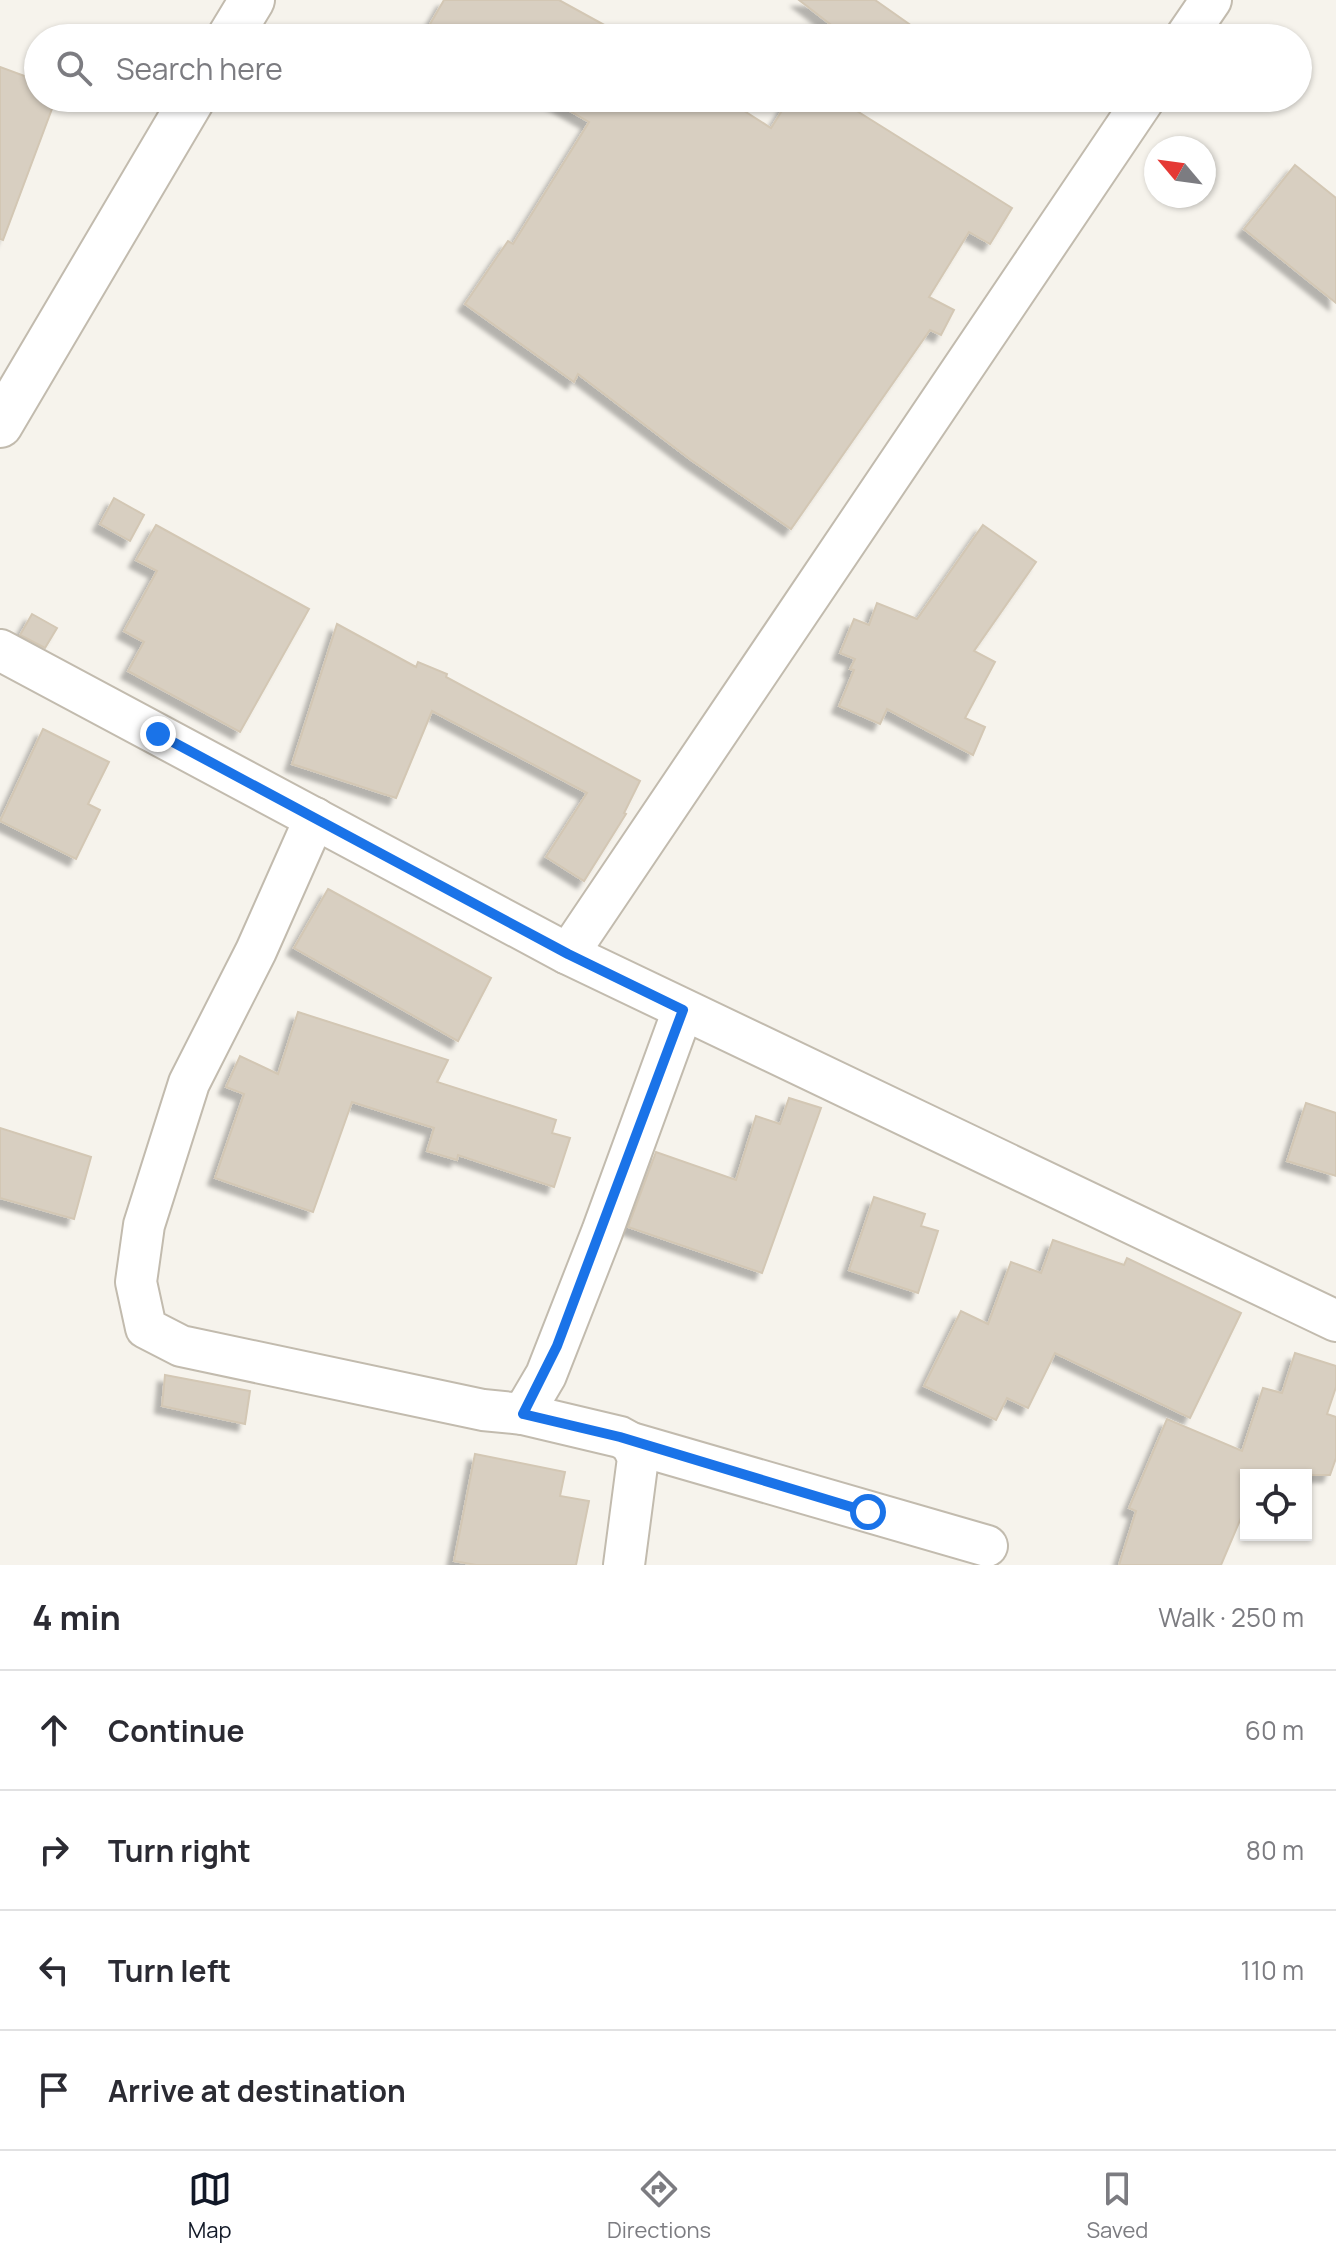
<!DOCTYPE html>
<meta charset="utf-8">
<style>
:root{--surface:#fff;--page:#f2f2f3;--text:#2b2b33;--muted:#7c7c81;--line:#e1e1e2;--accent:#111827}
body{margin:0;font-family:Manrope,sans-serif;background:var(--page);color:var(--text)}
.controls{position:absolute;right:24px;bottom:24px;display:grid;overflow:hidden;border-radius:0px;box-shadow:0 2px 6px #0004}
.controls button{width:72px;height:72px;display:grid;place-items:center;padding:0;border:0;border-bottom:2px solid var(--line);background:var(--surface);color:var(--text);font:40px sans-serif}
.compass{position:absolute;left:1144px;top:136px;width:72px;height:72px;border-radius:50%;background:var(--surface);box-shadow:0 2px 6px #0004;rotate:299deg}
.stop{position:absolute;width:24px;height:24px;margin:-18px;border:6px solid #1a73e8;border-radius:50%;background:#fff}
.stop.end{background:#1a73e8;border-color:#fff;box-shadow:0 2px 8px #0008}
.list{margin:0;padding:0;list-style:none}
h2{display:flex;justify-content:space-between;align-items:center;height:104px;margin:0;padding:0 32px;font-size:34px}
h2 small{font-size:26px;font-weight:400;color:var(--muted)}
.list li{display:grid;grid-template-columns:52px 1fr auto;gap:24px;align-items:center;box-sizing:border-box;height:120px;padding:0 32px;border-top:2px solid var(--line)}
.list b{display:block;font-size:30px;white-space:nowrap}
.list em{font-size:26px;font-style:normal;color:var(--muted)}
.icon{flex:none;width:44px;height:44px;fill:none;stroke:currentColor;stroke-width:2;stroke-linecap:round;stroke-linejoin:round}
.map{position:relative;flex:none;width:1336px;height:1565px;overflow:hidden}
.search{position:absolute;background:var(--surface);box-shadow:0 2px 6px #0004;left:24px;right:24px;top:24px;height:88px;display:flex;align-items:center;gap:20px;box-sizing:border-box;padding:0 28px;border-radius:44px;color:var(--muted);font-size:30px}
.sheet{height:584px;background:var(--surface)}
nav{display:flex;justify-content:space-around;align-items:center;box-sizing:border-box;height:112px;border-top:2px solid var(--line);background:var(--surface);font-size:22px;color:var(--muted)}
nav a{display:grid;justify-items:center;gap:4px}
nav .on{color:var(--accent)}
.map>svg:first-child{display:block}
.building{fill:#d8cfc1;stroke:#d3c7b4;stroke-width:2;filter:url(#shadow)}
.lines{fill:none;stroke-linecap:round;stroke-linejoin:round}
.minor-casing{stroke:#c2bbae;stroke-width:44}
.tertiary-casing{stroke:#c2bbae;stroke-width:48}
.minor{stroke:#fff;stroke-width:40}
.tertiary{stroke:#fff;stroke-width:44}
.route{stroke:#1a73e8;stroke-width:10}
</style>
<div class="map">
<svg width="1336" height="1565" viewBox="0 0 1336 1565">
<defs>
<filter id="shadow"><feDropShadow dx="-7" dy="7" stdDeviation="2" flood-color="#0004"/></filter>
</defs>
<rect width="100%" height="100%" fill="#f6f3ec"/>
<!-- building -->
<g class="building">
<path d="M 444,0 L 559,0 L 628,38 L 422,38 Z"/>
<path d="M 799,0 L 875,0 L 929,38 L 848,38 Z"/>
<path d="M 0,67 L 38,81 L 38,98 L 56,98 L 3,240 L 0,239 Z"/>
<path d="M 547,98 L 724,98 L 771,128 L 790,98 L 836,98 L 1012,208 L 990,244 L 969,232 L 929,297 L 954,310 L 941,335 L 930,330 L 791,529 L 691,460 L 578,374 L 574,382 L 465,304 L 508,241 L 513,244 L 589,122 Z"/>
<path d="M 1295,165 L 1336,198 L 1336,303 L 1244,229 Z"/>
<path d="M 114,498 L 144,515 L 130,541 L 100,524 Z"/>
<path d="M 156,525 L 309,609 L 240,732 L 128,671 L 144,642 L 124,631 L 157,571 L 136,560 Z"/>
<path d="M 983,525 L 1036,562 L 974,651 L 995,662 L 965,718 L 985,727 L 973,755 L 887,709 L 880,724 L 839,706 L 854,670 L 850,669 L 855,659 L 840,653 L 854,619 L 869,625 L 877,603 L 917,619 Z"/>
<path d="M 32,614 L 57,628 L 45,648 L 20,635 Z"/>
<path d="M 337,624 L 416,667 L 418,662 L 447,674 L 446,677 L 640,781 L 624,813 L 626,814 L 584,881 L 546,857 L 587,793 L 432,711 L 396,798 L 292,764 Z"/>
<path d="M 43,729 L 109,762 L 88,804 L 100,810 L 76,859 L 0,821 Z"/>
<path d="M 328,889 L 491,978 L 458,1041 L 294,948 Z"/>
<path d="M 298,1012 L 448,1060 L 437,1082 L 556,1120 L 552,1133 L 570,1138 L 554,1187 L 458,1155 L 457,1160 L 427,1151 L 434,1128 L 352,1102 L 313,1212 L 215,1178 L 244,1094 L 226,1087 L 240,1056 L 278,1074 Z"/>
<path d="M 789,1098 L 821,1108 L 762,1273 L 628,1227 L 656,1152 L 736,1180 L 756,1116 L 780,1124 Z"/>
<path d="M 1306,1103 L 1336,1113 L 1336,1176 L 1287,1161 Z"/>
<path d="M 0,1128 L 91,1157 L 74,1219 L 0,1198 Z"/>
<path d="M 874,1197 L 925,1214 L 921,1226 L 938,1231 L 918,1293 L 849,1270 Z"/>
<path d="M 1053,1240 L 1124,1265 L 1127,1258 L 1241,1313 L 1190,1418 L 1055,1353 L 1028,1408 L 1007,1398 L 996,1420 L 924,1386 L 961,1311 L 988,1324 L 1011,1262 L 1041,1273 Z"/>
<path d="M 1295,1353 L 1336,1366 L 1336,1387 L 1327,1414 L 1336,1417 L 1336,1458 L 1330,1475 L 1246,1475 L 1246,1506 L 1221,1565 L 1119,1565 L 1136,1511 L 1129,1508 L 1167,1419 L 1242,1451 L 1263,1388 L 1282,1393 Z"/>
<path d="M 165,1375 L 250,1391 L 245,1424 L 162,1406 Z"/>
<path d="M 475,1454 L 565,1472 L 560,1496 L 589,1501 L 576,1565 L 476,1565 L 454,1561 Z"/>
</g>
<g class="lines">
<defs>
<g id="minor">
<path d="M 1185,38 L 1211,0"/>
<path d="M 0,650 L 568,954 L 1336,1321"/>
<path d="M 315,818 L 256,951 L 189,1083 L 144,1225 L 136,1282 L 146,1328 L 181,1346 L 483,1410 L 523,1414 L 546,1375 L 602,1232 L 683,1010"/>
<path d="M 568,954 L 1145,98"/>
<path d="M 523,1414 L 620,1437 L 631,1443 L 987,1546"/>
<path d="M 624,1565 L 638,1458 L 631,1443"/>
</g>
<g id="tertiary">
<path d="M 229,38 L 252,0"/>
<path d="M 0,425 L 193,98"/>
</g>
</defs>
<!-- minor casing -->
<use href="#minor" class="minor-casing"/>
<!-- tertiary casing -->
<use href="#tertiary" class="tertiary-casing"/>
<!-- minor -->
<use href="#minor" class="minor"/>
<!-- tertiary -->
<use href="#tertiary" class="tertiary"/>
</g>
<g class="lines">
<!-- route -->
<path class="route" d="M 158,734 L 568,954 L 683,1010 L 557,1346 L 523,1414 L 620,1437 L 868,1512"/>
</g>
</svg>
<div class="controls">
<button><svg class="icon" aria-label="locate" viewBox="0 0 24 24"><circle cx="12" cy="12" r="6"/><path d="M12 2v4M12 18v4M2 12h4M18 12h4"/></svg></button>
</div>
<svg class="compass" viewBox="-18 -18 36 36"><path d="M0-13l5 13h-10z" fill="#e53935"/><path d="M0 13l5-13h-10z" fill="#7c7c81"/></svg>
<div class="stop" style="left:868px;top:1512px"></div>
<div class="stop end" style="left:158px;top:734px"></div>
<div class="search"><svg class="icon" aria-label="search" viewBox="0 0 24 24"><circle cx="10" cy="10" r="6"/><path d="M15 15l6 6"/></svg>Search here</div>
</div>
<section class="sheet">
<h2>4 min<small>Walk · 250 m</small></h2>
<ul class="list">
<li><svg class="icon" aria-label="ahead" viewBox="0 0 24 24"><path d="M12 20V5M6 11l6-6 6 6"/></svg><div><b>Continue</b></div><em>60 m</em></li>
<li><svg class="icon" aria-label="right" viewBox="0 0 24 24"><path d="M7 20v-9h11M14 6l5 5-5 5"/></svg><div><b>Turn right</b></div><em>80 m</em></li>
<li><svg class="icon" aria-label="left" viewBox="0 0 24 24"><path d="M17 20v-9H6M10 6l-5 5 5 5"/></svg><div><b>Turn left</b></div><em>110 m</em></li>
<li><svg class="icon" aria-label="arrive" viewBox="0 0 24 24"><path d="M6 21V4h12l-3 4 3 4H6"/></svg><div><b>Arrive at destination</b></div></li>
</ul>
</section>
<nav>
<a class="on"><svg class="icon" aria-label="map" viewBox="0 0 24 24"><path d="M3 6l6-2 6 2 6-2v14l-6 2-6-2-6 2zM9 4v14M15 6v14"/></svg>Map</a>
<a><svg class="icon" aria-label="directions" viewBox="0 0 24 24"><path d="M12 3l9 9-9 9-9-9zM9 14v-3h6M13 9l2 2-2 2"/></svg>Directions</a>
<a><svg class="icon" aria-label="saved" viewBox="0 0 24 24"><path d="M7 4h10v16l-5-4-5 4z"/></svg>Saved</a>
</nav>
